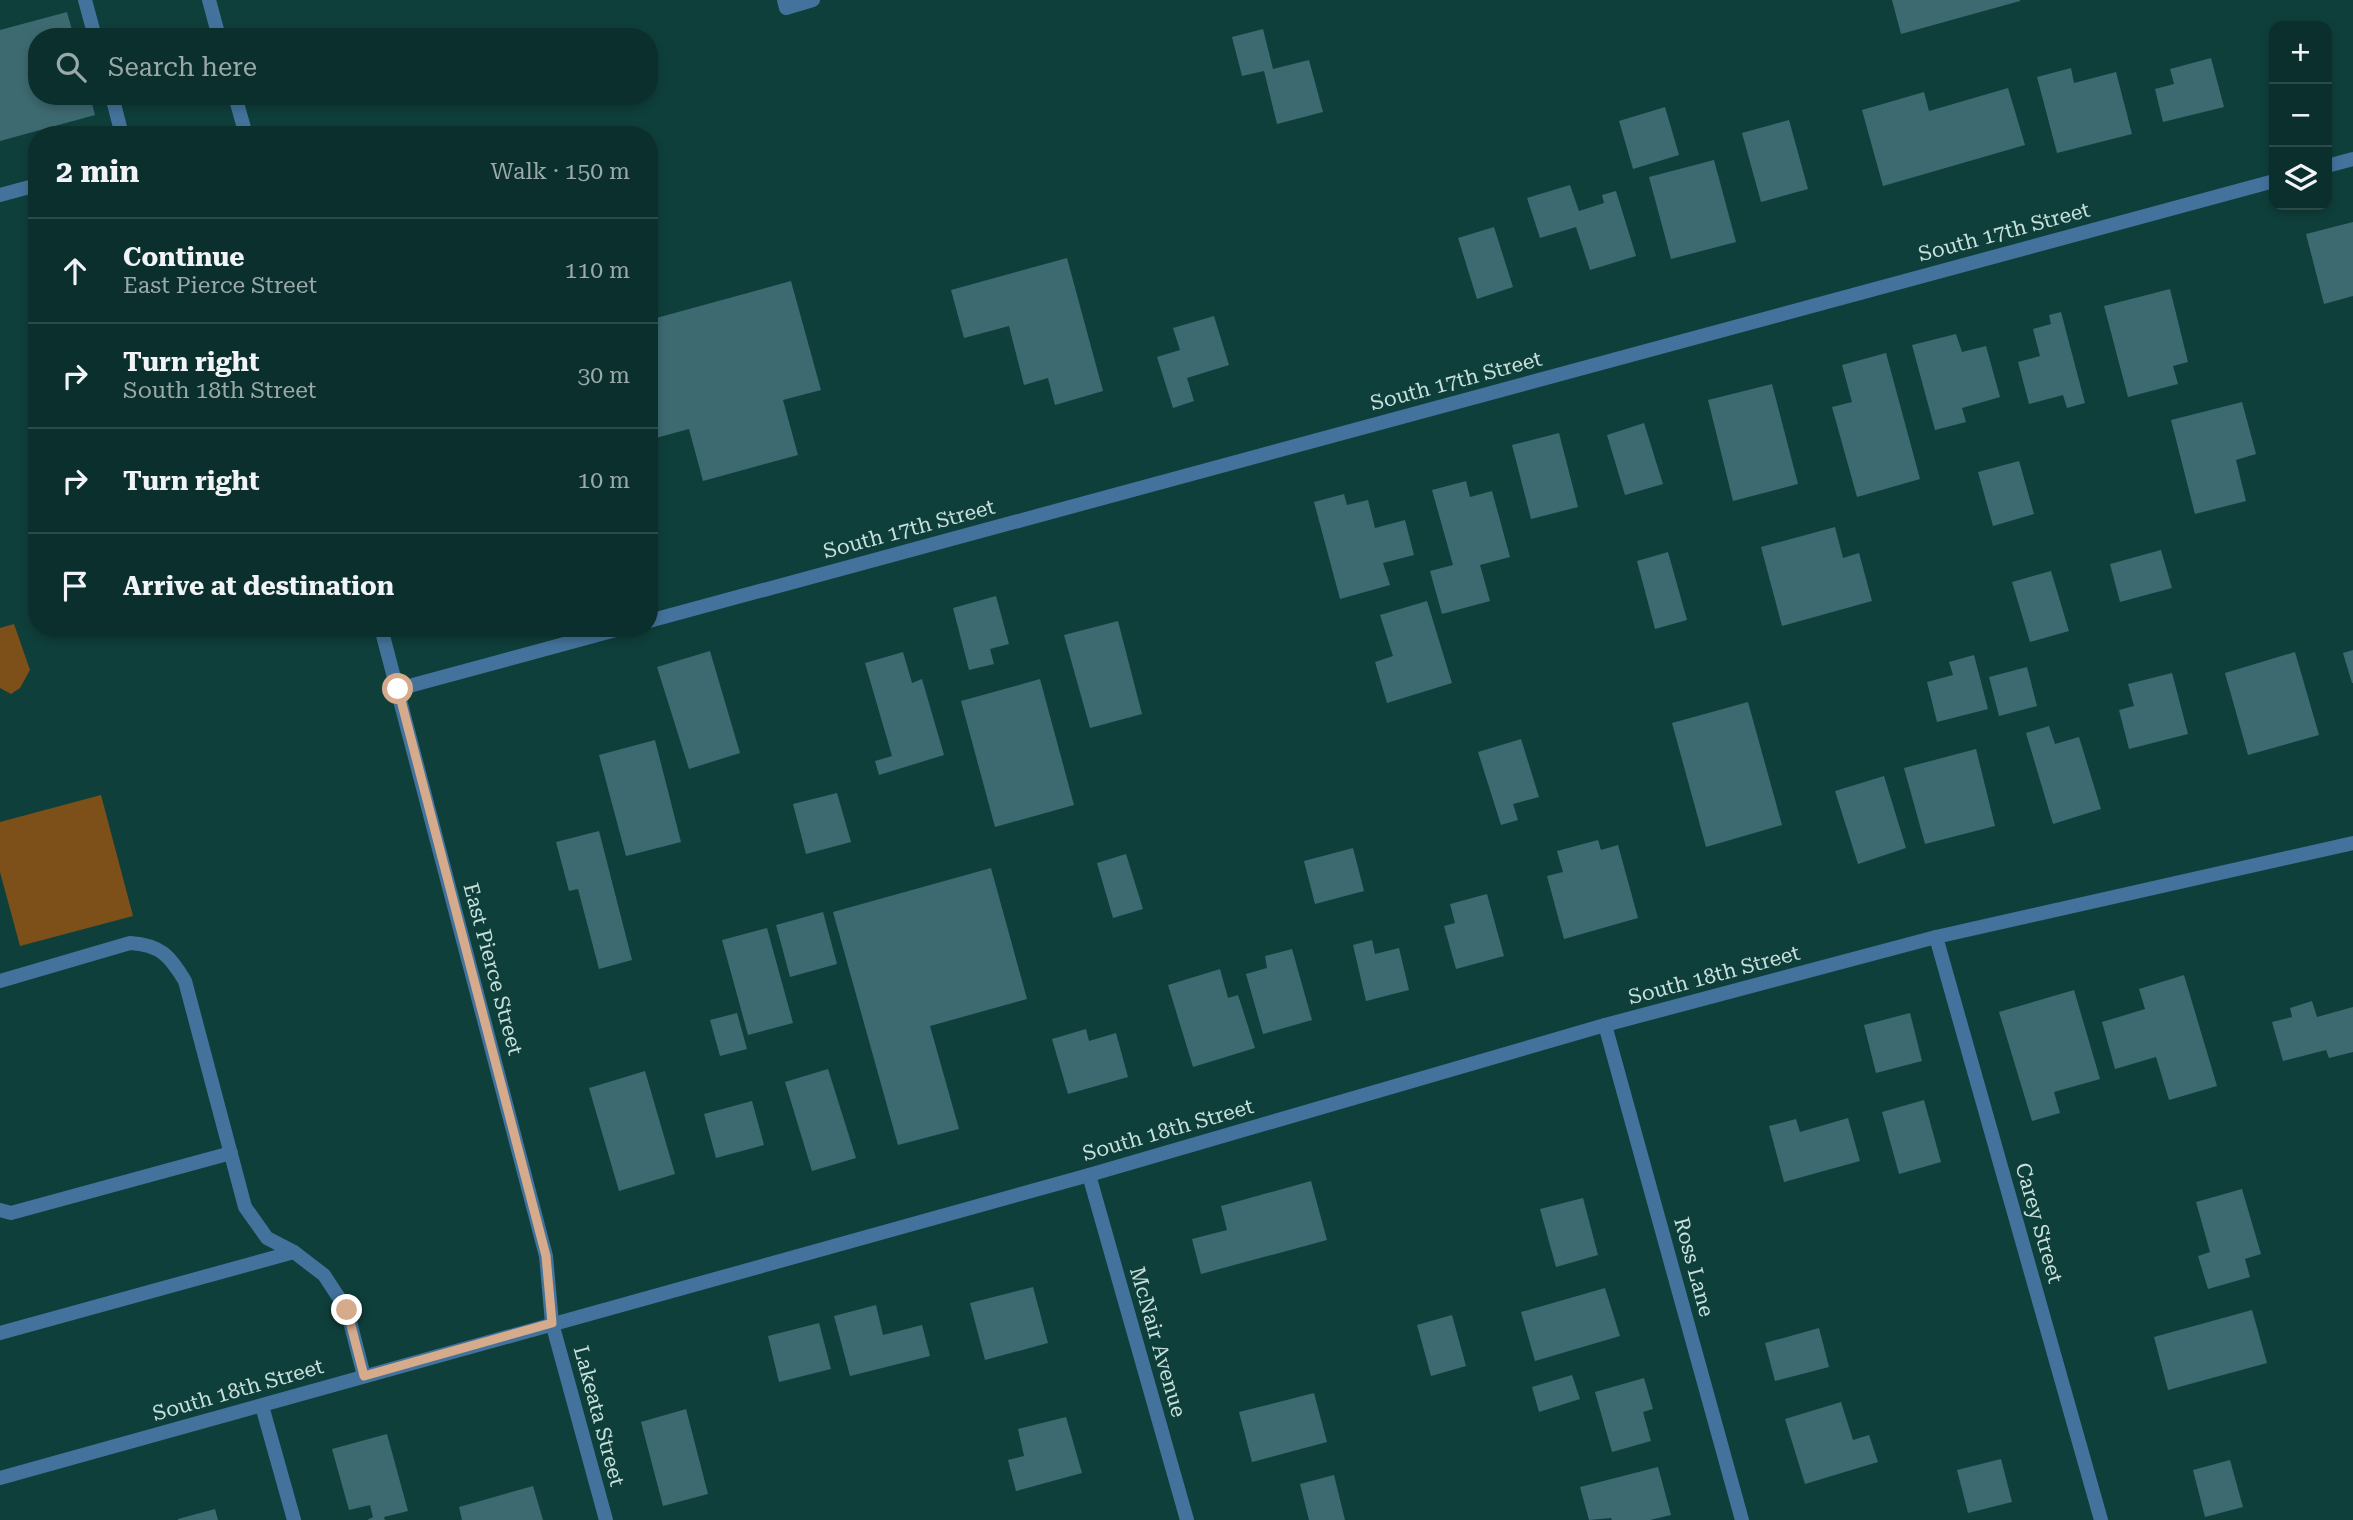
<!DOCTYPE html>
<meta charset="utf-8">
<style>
:root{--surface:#0b2f2c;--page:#143734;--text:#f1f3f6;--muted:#9aa9a9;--line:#2b4a48}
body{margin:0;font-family:"Roboto Serif",serif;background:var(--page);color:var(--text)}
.controls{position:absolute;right:21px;top:21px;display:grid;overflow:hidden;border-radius:14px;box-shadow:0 4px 10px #0003}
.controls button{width:63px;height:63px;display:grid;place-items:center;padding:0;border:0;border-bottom:2px solid var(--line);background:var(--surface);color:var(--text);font:35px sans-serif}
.stop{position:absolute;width:21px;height:21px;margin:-16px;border:5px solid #d6ab8b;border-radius:50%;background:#fff}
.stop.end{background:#d6ab8b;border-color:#fff;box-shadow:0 2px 7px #0008}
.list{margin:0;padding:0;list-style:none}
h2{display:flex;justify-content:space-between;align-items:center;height:91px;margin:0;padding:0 28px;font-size:30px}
h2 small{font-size:23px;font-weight:400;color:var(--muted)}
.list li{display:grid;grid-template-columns:46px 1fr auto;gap:21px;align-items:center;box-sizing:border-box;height:105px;padding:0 28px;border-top:2px solid var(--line)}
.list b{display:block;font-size:26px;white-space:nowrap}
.list p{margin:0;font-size:23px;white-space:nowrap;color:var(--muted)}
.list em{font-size:23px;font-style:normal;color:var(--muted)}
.icon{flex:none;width:38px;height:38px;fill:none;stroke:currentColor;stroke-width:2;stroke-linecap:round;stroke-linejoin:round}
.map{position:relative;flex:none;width:2353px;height:1520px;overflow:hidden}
.search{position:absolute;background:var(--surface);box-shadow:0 4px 10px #0003;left:28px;top:28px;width:630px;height:77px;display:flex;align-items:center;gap:18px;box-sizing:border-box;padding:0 24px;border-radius:28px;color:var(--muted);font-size:26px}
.panel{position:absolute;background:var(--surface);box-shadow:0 4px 10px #0003;left:28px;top:126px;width:630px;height:511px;border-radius:28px}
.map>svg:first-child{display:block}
.green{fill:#7d501a}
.building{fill:#3d6a70}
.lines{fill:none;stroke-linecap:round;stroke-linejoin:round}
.service{stroke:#43739c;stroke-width:14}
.minor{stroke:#43739c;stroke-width:14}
.tertiary{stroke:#43739c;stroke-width:14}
.route{stroke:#d6ab8b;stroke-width:9}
.labels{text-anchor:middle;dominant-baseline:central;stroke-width:5;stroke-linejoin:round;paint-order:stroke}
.street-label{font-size:21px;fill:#c8e0dc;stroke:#0f3f3b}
</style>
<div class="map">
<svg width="2353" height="1520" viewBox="0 0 2353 1520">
<rect width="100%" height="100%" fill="#0f3f3b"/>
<!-- green -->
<g class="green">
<path d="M 14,624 L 30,670 L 20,688 L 11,694 L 0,688 L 0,628 Z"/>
<path d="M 101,795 L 133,916 L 20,946 L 0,872 L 0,822 Z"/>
</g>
<!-- building -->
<g class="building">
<path d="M 1892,0 L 2020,0 L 2020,1 L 1901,34 Z"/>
<path d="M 67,12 L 74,37 L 37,37 L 37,96 L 90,96 L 95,115 L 0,141 L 0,30 Z"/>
<path d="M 1263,29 L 1273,69 L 1309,60 L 1323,112 L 1277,124 L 1264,71 L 1242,76 L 1232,37 Z"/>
<path d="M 2211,58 L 2224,107 L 2163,122 L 2155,89 L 2174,84 L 2170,69 Z"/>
<path d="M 2071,68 L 2074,83 L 2116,72 L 2132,134 L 2057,153 L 2037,77 Z"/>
<path d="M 2008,88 L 2025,145 L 1883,186 L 1862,110 L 1924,92 L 1929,111 Z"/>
<path d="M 1665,107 L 1679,155 L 1633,169 L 1619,121 Z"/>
<path d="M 1789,120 L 1808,189 L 1761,202 L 1742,133 Z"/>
<path d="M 1714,160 L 1736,242 L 1671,259 L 1649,177 Z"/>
<path d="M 1570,185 L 1579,211 L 1604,203 L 1602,195 L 1616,191 L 1636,256 L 1590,270 L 1576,227 L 1540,238 L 1527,198 Z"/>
<path d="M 2353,222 L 2353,296 L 2324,304 L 2306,234 Z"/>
<path d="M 1494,227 L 1513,287 L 1477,299 L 1458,238 Z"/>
<path d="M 1067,258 L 1103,391 L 1055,405 L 1048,378 L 1024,385 L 1009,326 L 964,338 L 951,290 Z"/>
<path d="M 791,281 L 821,390 L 783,400 L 798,455 L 703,481 L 689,429 L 652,439 L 649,428 L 649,320 Z"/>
<path d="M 2170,289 L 2188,362 L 2173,366 L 2178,384 L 2128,397 L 2104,306 Z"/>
<path d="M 2061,312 L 2085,403 L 2067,408 L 2063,395 L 2029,404 L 2018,362 L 2040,356 L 2033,329 L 2051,324 L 2049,315 Z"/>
<path d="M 1214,316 L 1229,365 L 1187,378 L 1194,401 L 1173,408 L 1157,357 L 1180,350 L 1173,328 Z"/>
<path d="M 1956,334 L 1962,352 L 1986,346 L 2000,397 L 1962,408 L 1966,422 L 1935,430 L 1912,345 Z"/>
<path d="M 1886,353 L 1920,479 L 1857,497 L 1832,407 L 1852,402 L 1842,365 Z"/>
<path d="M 1772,384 L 1798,484 L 1733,501 L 1708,400 Z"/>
<path d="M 2242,402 L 2256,454 L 2236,460 L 2246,501 L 2195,514 L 2171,420 Z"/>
<path d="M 1644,423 L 1663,484 L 1625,495 L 1607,435 Z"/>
<path d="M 1559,433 L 1578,507 L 1531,519 L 1512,445 Z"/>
<path d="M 2019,461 L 2034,514 L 1993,526 L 1978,472 Z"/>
<path d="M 1466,481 L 1470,497 L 1492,491 L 1510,557 L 1480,565 L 1490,601 L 1442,614 L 1430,571 L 1453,565 L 1432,490 Z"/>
<path d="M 1344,494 L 1347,505 L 1368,500 L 1375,528 L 1405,520 L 1414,555 L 1383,563 L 1390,585 L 1340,599 L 1314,502 Z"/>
<path d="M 1835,527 L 1843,558 L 1859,553 L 1872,601 L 1782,626 L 1761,547 Z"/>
<path d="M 2161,550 L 2172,588 L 2120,602 L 2110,564 Z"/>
<path d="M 1668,552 L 1687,620 L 1655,629 L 1637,561 Z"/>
<path d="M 2051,571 L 2069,631 L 2030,642 L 2012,582 Z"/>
<path d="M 996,596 L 1009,644 L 990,649 L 994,664 L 969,670 L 953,608 Z"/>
<path d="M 1427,601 L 1452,683 L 1387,703 L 1375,662 L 1393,656 L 1380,615 Z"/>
<path d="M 1118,621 L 1142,714 L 1090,728 L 1064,635 Z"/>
<path d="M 2353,650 L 2353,683 L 2352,683 L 2343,653 Z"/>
<path d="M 710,651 L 740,753 L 689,769 L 657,667 Z"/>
<path d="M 903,652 L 912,683 L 922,679 L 944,755 L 879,775 L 875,761 L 892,756 L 865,663 Z"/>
<path d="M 2295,652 L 2319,735 L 2248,755 L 2225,673 Z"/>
<path d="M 1974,655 L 1988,709 L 1937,722 L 1927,682 L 1953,675 L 1949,662 Z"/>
<path d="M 2027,667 L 2037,706 L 1999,716 L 1989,677 Z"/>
<path d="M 2172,673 L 2188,734 L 2129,749 L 2119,710 L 2134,706 L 2128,684 Z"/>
<path d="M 1040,679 L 1074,805 L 995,827 L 961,701 Z"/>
<path d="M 1748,702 L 1782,825 L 1706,847 L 1672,723 Z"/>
<path d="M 2049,726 L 2055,744 L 2079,737 L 2101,809 L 2053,824 L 2026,733 Z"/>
<path d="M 1521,739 L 1539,797 L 1513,804 L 1518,820 L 1501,825 L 1478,752 Z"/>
<path d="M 655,740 L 681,842 L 626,856 L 599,755 Z"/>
<path d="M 1976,749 L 1995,826 L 1925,844 L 1904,768 Z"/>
<path d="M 1884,776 L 1906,848 L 1858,864 L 1835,791 Z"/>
<path d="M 837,793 L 851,842 L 806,854 L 793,804 Z"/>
<path d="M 599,831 L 632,960 L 599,969 L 578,889 L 569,891 L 556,842 Z"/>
<path d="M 1598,840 L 1601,850 L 1618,845 L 1638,918 L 1564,939 L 1547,876 L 1563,872 L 1557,851 Z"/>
<path d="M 1353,848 L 1364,891 L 1315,904 L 1304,861 Z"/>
<path d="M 1126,854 L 1143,909 L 1113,918 L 1097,863 Z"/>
<path d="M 991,868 L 1027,999 L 930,1026 L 959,1129 L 898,1145 L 833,912 Z"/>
<path d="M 1487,894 L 1504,956 L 1456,969 L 1444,926 L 1455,923 L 1450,904 Z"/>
<path d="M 823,912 L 837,964 L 790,977 L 776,925 Z"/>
<path d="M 767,928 L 793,1023 L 748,1035 L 722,940 Z"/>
<path d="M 1372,940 L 1375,954 L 1399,948 L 1409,990 L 1366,1001 L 1353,945 Z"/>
<path d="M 1292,949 L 1312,1020 L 1263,1034 L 1246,974 L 1267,968 L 1265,956 Z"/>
<path d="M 1220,969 L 1228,998 L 1238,995 L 1255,1048 L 1193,1067 L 1168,985 Z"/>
<path d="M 2184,975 L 2217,1086 L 2169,1100 L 2156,1057 L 2115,1069 L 2102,1022 L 2145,1009 L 2139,989 Z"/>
<path d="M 2074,990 L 2100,1079 L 2054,1092 L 2060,1113 L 2032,1121 L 1999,1012 Z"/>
<path d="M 2312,1001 L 2317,1017 L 2353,1007 L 2353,1052 L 2329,1058 L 2326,1050 L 2283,1061 L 2272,1022 L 2292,1017 L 2290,1008 Z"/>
<path d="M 737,1013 L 747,1049 L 720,1056 L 710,1020 Z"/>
<path d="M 1910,1013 L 1922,1061 L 1876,1073 L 1864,1025 Z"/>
<path d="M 1086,1029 L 1089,1041 L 1116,1033 L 1128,1077 L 1068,1094 L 1052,1039 Z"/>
<path d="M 828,1069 L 856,1158 L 812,1171 L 785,1082 Z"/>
<path d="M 645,1071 L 675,1174 L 619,1191 L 589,1088 Z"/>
<path d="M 1924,1100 L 1941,1162 L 1899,1174 L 1882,1112 Z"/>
<path d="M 752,1101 L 764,1145 L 716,1158 L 704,1114 Z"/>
<path d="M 1848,1118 L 1860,1161 L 1784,1182 L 1769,1126 L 1796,1119 L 1800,1132 Z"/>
<path d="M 1311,1181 L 1327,1240 L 1201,1274 L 1192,1239 L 1227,1230 L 1221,1206 Z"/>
<path d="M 2242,1189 L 2261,1254 L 2245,1259 L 2250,1277 L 2208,1289 L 2198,1256 L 2210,1252 L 2196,1202 Z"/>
<path d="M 1583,1198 L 1598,1255 L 1556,1267 L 1540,1209 Z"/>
<path d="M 1033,1287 L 1048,1343 L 985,1360 L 970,1303 Z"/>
<path d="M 1605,1288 L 1620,1336 L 1535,1361 L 1521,1312 Z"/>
<path d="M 876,1305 L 883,1335 L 922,1325 L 930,1356 L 850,1376 L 834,1316 Z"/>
<path d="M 2252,1310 L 2267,1363 L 2168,1390 L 2154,1337 Z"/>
<path d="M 1452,1315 L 1466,1366 L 1431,1376 L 1417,1325 Z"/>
<path d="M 819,1323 L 831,1369 L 779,1382 L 768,1336 Z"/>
<path d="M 1819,1328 L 1829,1367 L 1775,1381 L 1765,1343 Z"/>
<path d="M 1572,1375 L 1580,1399 L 1539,1412 L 1532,1387 Z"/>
<path d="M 1644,1378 L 1653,1409 L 1643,1412 L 1651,1441 L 1612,1452 L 1595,1392 Z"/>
<path d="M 1314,1393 L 1327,1442 L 1252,1462 L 1239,1412 Z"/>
<path d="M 1841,1402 L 1853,1440 L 1869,1435 L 1878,1462 L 1805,1484 L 1785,1419 Z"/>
<path d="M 686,1409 L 708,1494 L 663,1506 L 641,1422 Z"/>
<path d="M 1066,1417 L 1082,1473 L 1016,1491 L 1008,1460 L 1024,1456 L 1018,1429 Z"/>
<path d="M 387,1434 L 408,1511 L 384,1517 L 385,1520 L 367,1520 L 373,1517 L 370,1505 L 349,1510 L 332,1449 Z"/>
<path d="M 2001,1459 L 2012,1502 L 1968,1513 L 1957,1470 Z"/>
<path d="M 2230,1460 L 2243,1507 L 2205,1517 L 2193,1470 Z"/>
<path d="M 1658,1467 L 1671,1515 L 1650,1520 L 1612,1520 L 1611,1518 L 1589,1520 L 1580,1487 Z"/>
<path d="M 1334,1475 L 1345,1520 L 1309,1520 L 1300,1484 Z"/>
<path d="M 533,1486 L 543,1520 L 462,1520 L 459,1507 Z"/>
<path d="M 215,1509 L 218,1520 L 178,1520 L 178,1519 Z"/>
</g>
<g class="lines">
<!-- service -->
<g class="service">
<path d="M 85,0 L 95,37"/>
<path d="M 784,0 L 786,8 L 813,0"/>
<path d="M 112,96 L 122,135"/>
<path d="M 0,195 L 37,185"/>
<path d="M 0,981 L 130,943 C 161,945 170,956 185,981 L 245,1207 L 267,1238 L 294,1252 L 324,1275 L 347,1310 L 364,1376"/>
<path d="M 0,1210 L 11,1213 L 231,1153"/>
<path d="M 0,1333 L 294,1252"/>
</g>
<!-- minor -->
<g class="minor">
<path d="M 209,0 L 219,37"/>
<path d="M 235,96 L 246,135"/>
<path d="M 2327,166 L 2353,159"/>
<path d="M 649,621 L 2274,181"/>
<path d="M 381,628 L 546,1256 L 552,1323 L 606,1520"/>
<path d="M 398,689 L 623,628"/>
<path d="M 1936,937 L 2101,1520"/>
<path d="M 1605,1025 L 1742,1520"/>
<path d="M 1089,1175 L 1187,1520"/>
<path d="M 262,1406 L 294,1520"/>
</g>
<!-- tertiary -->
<path class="tertiary" d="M 0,1478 L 1089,1175 L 1605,1025 L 1936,937 L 2353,843"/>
</g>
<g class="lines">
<!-- route -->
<path class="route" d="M 347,1310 L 364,1376 L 552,1323 L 546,1256 L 398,689"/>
</g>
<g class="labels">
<!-- street labels -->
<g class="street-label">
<text transform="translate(2004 232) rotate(-15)">South 17th Street</text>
<text transform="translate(1456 381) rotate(-15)">South 17th Street</text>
<text transform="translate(909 529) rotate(-15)">South 17th Street</text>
<text transform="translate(493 969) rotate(75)">East Pierce Street</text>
<text transform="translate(1714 975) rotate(-15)">South 18th Street</text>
<text transform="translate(1168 1130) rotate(-16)">South 18th Street</text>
<text transform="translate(2039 1223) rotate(74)">Carey Street</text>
<text transform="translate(1694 1267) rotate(75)">Ross Lane</text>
<text transform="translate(1158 1342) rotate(74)">McNair Avenue</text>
<text transform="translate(238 1390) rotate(-16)">South 18th Street</text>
<text transform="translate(599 1416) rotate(75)">Lakeata Street</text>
</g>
</g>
</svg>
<div class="controls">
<button>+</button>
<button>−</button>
<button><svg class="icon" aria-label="layers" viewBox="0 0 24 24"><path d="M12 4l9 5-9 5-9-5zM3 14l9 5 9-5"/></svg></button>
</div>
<div class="stop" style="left:398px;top:689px"></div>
<div class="stop end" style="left:347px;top:1310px"></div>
<div class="search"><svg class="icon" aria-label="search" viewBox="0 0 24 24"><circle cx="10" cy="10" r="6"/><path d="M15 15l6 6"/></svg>Search here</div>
<section class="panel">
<h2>2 min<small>Walk · 150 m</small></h2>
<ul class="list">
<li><svg class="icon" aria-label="ahead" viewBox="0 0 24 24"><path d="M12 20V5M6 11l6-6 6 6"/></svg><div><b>Continue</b><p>East Pierce Street</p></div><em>110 m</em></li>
<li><svg class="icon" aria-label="right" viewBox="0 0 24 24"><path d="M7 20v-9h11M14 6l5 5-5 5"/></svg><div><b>Turn right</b><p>South 18th Street</p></div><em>30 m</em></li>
<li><svg class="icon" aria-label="right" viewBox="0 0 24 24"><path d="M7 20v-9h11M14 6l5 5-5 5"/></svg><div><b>Turn right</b></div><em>10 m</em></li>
<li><svg class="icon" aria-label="arrive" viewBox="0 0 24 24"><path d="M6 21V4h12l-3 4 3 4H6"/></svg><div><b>Arrive at destination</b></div></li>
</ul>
</section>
</div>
